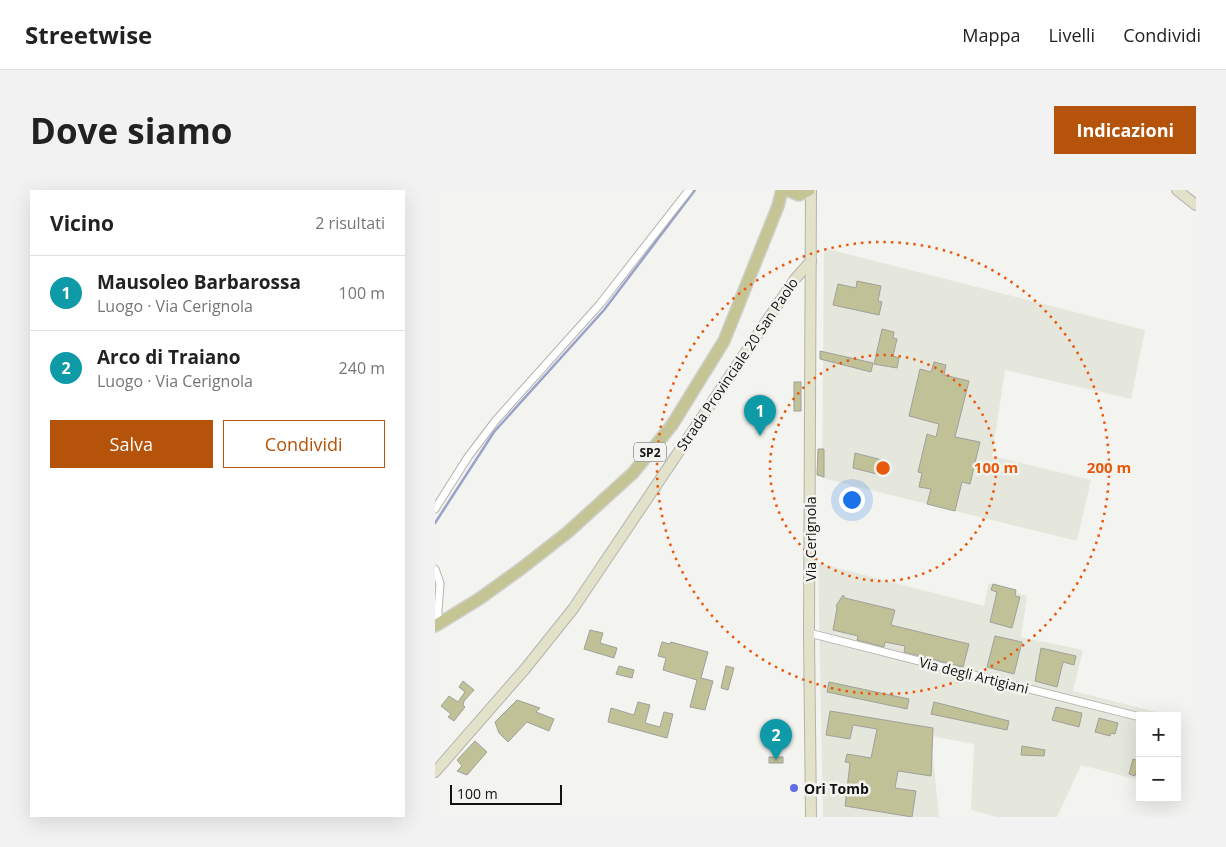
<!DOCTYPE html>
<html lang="it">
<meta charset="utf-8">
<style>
:root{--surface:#fff;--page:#f2f2f2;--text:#222;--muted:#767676;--line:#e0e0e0;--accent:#b45309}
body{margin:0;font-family:"Open Sans",sans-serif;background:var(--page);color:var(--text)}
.controls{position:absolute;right:15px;bottom:15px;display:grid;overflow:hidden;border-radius:0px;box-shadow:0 5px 20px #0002}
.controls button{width:45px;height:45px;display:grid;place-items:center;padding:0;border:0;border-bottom:1px solid var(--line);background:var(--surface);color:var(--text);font:25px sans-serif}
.scale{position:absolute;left:15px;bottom:12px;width:112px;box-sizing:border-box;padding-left:5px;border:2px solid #121211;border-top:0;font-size:14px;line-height:18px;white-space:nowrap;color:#121211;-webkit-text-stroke:4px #f3f3ef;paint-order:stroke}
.you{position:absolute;left:416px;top:309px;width:18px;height:18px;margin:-12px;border:4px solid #fff;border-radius:50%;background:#1a73e8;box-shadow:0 0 0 8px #1a73e833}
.badge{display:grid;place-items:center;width:32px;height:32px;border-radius:50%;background:var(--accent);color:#fff;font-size:16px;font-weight:700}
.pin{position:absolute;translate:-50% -41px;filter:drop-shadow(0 1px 2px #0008)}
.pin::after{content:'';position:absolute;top:26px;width:18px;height:15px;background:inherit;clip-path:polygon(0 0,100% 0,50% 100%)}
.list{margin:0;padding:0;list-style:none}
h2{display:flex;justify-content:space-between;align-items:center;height:65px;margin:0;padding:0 20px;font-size:21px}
h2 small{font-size:16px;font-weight:400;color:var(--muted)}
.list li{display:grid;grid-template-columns:32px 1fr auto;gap:15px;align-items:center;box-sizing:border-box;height:75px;padding:0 20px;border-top:1px solid var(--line)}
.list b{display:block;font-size:19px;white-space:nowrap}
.list p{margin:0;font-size:16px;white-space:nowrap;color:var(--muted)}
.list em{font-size:16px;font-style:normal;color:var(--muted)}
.actions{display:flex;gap:10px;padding:15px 20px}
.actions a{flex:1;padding:11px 0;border:1px solid var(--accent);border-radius:0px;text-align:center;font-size:18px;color:var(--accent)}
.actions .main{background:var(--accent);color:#fff}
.map{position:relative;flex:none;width:761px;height:627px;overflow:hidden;border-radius:0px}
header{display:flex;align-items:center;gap:30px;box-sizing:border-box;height:70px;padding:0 25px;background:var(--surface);border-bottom:1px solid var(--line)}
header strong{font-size:24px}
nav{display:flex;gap:28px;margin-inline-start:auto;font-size:18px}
.intro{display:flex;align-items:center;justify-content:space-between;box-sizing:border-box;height:120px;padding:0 30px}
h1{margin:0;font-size:35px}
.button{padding:12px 22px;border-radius:0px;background:var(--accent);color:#fff;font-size:18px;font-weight:700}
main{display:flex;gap:30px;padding:0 30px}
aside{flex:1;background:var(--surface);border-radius:0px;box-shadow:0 5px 20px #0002}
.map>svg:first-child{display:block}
.built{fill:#e6e7dc}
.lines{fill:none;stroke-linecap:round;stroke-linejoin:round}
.stream{stroke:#9ba2c9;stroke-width:2.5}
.building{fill:#c0c196;stroke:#a0a09d}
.street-casing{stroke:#b3b3af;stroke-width:9}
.secondary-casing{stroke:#b3b3af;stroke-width:12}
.primary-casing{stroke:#d0d0cf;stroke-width:14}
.street{stroke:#fff;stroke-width:7}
.secondary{stroke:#e2e2ca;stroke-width:10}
.primary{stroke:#c5c495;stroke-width:11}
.ring{fill:none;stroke:#e8590c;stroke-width:2.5;stroke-dasharray:2.5 5}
.poi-dot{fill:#656be4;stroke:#f3f3ef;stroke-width:2}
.labels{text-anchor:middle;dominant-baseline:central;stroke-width:5;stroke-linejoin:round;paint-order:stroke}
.shield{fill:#f3f3ef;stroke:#565654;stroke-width:1}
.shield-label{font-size:12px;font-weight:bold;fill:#121211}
.street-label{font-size:14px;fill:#121211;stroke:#f3f3ef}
.poi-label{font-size:14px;font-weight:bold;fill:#121211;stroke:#f3f3ef;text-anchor:start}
.centre{fill:#e8590c;stroke:#f3f3ef;stroke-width:2.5}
.ring-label{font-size:15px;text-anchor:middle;font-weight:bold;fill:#e8590c;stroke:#f3f3ef;stroke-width:5;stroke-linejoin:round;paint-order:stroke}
</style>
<header>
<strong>Streetwise</strong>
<nav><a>Mappa</a><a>Livelli</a><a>Condividi</a></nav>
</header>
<div class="intro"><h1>Dove siamo</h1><a class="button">Indicazioni</a></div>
<main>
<aside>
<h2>Vicino<small>2 risultati</small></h2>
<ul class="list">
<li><span class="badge" style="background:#0f9aa8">1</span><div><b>Mausoleo Barbarossa</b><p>Luogo · Via Cerignola</p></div><em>100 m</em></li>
<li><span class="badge" style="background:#0f9aa8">2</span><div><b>Arco di Traiano</b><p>Luogo · Via Cerignola</p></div><em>240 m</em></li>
</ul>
<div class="actions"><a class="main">Salva</a><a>Condividi</a></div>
</aside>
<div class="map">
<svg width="761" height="627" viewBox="0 0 761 627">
<rect width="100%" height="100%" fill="#f3f3ef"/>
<!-- built -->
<g class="built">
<path d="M 389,58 L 710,140 L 696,209 L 570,180 L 557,266 L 656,290 L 642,351 L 387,288 Z"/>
<path d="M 383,373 L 549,416 L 554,393 L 592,406 L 586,447 L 648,460 L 638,501 L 721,522 L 720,526 L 705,526 L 704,590 L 646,575 L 622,627 L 561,627 L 536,620 L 539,554 L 496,546 L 504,627 L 388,627 Z"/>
</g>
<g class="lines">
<!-- stream -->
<path class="stream" d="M 0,333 L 59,242 L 169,120 L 260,0"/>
</g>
<!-- building -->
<g class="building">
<path d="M 422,91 L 446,96 L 443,111 L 447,112 L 444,125 L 398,115 L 403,94 L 421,98 Z"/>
<path d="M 447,139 L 459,142 L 458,148 L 462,149 L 458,166 L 464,168 L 462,178 L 439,174 Z"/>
<path d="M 385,161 L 438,173 L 436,182 L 385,169 Z"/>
<path d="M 499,172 L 511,175 L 509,185 L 534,191 L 520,247 L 545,252 L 535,294 L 527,292 L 520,321 L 492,314 L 496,299 L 484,297 L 487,283 L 483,282 L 492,244 L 501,247 L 504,234 L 474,226 L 485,179 L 496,182 Z"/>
<rect x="359" y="192" width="7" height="29"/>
<path d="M 383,259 L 389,259 L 389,287 L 382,285 Z"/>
<path d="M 420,263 L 447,270 L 442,284 L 418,278 Z"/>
<path d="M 558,394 L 581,400 L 580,406 L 585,407 L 577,438 L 555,432 L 562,402 L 556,400 Z"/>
<path d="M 408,405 L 410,408 L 460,420 L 456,435 L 534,454 L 528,477 L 469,462 L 470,456 L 450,452 L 449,457 L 422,450 L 423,446 L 398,440 L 402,418 L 401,416 Z"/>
<path d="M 155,440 L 168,443 L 165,453 L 182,458 L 179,468 L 149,459 Z"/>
<path d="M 560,446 L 587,452 L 579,484 L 552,477 Z"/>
<path d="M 227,452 L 235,454 L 236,452 L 273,462 L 266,488 L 278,491 L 270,520 L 255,517 L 262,490 L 228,480 L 231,468 L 223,466 Z"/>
<path d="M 606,458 L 641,466 L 639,475 L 628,472 L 622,497 L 600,491 Z"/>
<path d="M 184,476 L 199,480 L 197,488 L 181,484 Z"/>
<path d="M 291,476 L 299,478 L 293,500 L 286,498 Z"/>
<path d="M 28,491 L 39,500 L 29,511 L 28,515 L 30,517 L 19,531 L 13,527 L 16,524 L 6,516 L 14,506 L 23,512 L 30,502 L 24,497 Z"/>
<path d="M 394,492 L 474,509 L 472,519 L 392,502 Z"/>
<path d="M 82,510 L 105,518 L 101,522 L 119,529 L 114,541 L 92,532 L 73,552 L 64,543 L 60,532 Z"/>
<path d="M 203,512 L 215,515 L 210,533 L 225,537 L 229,522 L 238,524 L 232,548 L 173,532 L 176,518 L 199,525 Z"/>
<path d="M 499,512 L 574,531 L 572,540 L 496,524 Z"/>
<path d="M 621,517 L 647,523 L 644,537 L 617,530 Z"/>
<path d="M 395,521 L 498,538 L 496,586 L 463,581 L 460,598 L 481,601 L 477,627 L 410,616 L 415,573 L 410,572 L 412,564 L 436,568 L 442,539 L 418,535 L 415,549 L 391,545 Z"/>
<path d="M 664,528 L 683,533 L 680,544 L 676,543 L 675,546 L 660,542 Z"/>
<path d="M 40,551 L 52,562 L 32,585 L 22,581 L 27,576 L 22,570 Z"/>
<path d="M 587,556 L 610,560 L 609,566 L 586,565 Z"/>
<rect x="334" y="567" width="14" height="6"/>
<path d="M 698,569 L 704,571 L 700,586 L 694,584 Z"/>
</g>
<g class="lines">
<defs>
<g id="street">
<path d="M 0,319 L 33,267 L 61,230 L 165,114 L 254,0"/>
<path d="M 0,379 L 5,393 L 2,435"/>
<path d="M 374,443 L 705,527"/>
</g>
<g id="secondary">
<path d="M 376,0 L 374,443 L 376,627"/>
<path d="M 742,0 L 761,15"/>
<path d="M 0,582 L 90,479 L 138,419 L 360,89 L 376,71"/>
</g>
<g id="primary">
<path d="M 352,0 L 364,5 L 374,0"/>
<path d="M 0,436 L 44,409 L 87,378 L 133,342 L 198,283 L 237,235 L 289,151 L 343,16 L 347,0"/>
</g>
</defs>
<!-- street casing -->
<use href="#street" class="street-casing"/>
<!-- secondary casing -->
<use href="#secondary" class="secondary-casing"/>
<!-- primary casing -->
<use href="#primary" class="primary-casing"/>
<!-- street -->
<use href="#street" class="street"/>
<!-- secondary -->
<use href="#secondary" class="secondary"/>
<!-- primary -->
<use href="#primary" class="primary"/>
</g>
<!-- distance rings -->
<g class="ring">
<circle cx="448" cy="278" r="113"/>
<circle cx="448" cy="278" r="226"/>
</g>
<!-- markers -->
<circle class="poi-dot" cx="359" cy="598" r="5"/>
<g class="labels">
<!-- shield labels -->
<rect class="shield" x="199" y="252.5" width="32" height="19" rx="4"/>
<g class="shield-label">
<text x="215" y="262">SP2</text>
</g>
<!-- street labels -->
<g class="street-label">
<text transform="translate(302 174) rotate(-56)">Strada Provinciale 20 San Paolo</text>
<text transform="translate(375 349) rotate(-90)">Via Cerignola</text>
<text transform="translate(539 485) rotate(14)">Via degli Artigiani</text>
</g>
<!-- poi labels -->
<g class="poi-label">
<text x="369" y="598">Ori Tomb</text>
</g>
</g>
<circle cx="448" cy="278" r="8" class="centre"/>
<g class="ring-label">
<text x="561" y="283">100 m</text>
<text x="674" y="283">200 m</text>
</g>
</svg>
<div class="controls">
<button>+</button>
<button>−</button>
</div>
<div class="scale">100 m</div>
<div class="you"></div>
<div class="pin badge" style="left:325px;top:246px;background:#0f9aa8">1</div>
<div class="pin badge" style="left:341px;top:570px;background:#0f9aa8">2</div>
</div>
</main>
